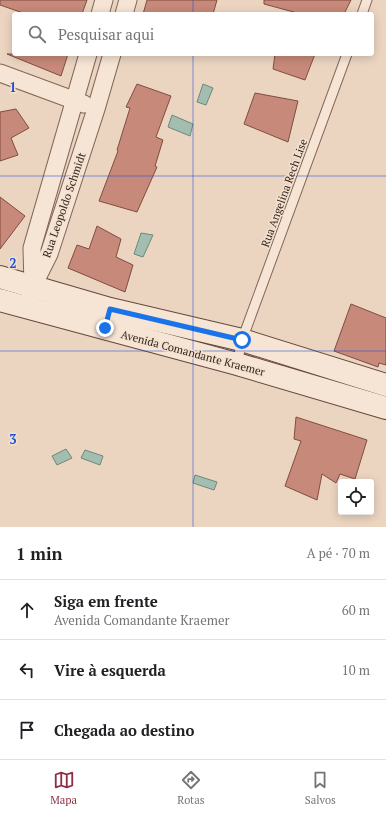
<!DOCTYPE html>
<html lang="pt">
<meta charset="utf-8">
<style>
:root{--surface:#fff;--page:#f2f2f2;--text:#202124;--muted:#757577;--line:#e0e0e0;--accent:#8e2e43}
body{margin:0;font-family:"PT Serif",serif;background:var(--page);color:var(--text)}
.controls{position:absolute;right:12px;bottom:12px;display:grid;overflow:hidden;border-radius:4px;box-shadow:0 2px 10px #0003}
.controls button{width:36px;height:36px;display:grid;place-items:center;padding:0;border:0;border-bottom:1px solid var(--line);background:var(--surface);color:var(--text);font:20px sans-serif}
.stop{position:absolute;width:12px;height:12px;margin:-9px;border:3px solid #1a73e8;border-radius:50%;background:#fff}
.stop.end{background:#1a73e8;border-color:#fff;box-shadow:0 1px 4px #0008}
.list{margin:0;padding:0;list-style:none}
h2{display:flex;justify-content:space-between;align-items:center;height:52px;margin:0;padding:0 16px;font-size:17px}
h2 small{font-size:13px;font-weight:400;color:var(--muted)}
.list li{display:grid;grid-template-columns:26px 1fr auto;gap:12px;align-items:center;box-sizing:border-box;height:60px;padding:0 16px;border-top:1px solid var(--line)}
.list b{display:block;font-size:15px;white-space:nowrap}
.list p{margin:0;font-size:13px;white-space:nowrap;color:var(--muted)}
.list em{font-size:13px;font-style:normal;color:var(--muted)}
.icon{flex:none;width:22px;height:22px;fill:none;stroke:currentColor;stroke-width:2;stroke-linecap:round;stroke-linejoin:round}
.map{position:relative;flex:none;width:386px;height:527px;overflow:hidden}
.search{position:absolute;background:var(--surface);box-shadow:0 2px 10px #0003;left:12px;right:12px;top:12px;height:44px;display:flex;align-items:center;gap:10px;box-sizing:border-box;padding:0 14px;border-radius:4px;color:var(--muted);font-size:15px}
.sheet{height:232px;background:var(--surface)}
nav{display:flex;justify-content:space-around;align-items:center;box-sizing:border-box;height:56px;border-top:1px solid var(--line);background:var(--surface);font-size:11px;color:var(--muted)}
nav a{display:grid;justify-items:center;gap:2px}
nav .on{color:var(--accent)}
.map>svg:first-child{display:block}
.water{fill:#a3bdb0;stroke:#6b8a7c}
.building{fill:#c78979;stroke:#804d41}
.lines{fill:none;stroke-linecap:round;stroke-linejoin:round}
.service-casing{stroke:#83675a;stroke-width:11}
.minor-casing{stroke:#83675a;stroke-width:19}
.secondary-casing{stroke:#65483d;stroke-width:24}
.service{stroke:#f6e4d4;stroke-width:9}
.minor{stroke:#f6e4d4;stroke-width:17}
.secondary{stroke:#f6e4d4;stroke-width:22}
.route{stroke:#1a73e8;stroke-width:5}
.grid{fill:none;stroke:#1d4ed8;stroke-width:1;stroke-opacity:0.55}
.labels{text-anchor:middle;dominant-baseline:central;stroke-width:3;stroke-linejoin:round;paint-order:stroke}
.street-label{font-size:11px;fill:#34231d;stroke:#f3e1d0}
.grid-label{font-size:13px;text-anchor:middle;font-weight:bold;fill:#1d4ed8;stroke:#f3e1d0;stroke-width:3;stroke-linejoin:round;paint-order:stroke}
</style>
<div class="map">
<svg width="386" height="527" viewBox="0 0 386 527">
<rect width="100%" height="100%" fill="#ebd5c1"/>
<!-- water -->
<g class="water">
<path d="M 203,84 L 213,88 L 206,105 L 197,102 Z"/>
<path d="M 172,115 L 193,124 L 190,136 L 168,127 Z"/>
<path d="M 141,233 L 153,235 L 143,257 L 134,254 Z"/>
<path d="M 66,449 L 72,458 L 57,465 L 52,456 Z"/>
<path d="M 85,450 L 103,456 L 100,465 L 81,458 Z"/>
<path d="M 195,475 L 217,482 L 214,490 L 193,483 Z"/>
</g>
<!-- building -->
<g class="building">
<path d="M 0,0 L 87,0 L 82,14 L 26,14 L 0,5 Z"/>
<path d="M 147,0 L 217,0 L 213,14 L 143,14 Z"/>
<path d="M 264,0 L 351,0 L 344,14 L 301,14 L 264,4 Z"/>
<path d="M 7,54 L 68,54 L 61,76 Z"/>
<path d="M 275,54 L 315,54 L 305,80 L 273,69 Z"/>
<path d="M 137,84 L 171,96 L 156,137 L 163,140 L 155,166 L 157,167 L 137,212 L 99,201 L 118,151 L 117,150 L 130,108 L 126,107 Z"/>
<path d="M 255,93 L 298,101 L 288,142 L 244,124 Z"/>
<path d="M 16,109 L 29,128 L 11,138 L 18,155 L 0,161 L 0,112 Z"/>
<path d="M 0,197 L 25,216 L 0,249 Z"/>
<path d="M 97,226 L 121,239 L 116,257 L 133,265 L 125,292 L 68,268 L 77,245 L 89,249 Z"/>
<path d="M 351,304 L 386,318 L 386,365 L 379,363 L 378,367 L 334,351 Z"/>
<path d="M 296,417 L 367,440 L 355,479 L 340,474 L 336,483 L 322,474 L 317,500 L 285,486 L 301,441 L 294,439 Z"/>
</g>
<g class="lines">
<defs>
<g id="service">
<path d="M 362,14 L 367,0"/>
<path d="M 237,364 L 242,340 L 347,54"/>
</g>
<g id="minor">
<path d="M 100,14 L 104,0"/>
<path d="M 124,14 L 128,0"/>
<path d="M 0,73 L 84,104"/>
<path d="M 34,284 L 49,254 L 96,109 L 112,54"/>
<path d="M 30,298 L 33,286 L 32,248 L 88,54"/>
</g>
<g id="secondary">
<path d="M 0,277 L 110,309 L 242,340 L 386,385"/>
<path d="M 0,300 L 29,308 L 237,364 L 386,408"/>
</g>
</defs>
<!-- service casing -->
<use href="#service" class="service-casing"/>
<!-- minor casing -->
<use href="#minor" class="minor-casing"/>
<!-- secondary casing -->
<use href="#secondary" class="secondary-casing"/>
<!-- service -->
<use href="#service" class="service"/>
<!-- minor -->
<use href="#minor" class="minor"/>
<!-- secondary -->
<use href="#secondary" class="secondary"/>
</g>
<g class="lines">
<!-- route -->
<path class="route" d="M 105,328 L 110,309 L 242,340"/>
</g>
<!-- grid -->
<path class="grid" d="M 193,0 L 193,14M 193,54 L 193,527M 0,176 L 386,176M 0,351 L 386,351"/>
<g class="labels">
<!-- street labels -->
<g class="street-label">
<text transform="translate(284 193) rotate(-70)">Rua Angelina Rech Lise</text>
<text transform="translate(64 205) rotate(-71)">Rua Leopoldo Schmidt</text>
<text transform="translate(193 353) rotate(15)">Avenida Comandante Kraemer</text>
</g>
</g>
<g class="grid-label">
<text x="13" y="92">1</text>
<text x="13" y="268">2</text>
<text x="13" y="444">3</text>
</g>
</svg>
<div class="controls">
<button><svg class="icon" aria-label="locate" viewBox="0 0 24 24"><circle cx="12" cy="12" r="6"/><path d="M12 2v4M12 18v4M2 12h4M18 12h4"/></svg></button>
</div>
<div class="stop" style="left:242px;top:340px"></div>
<div class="stop end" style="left:105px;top:328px"></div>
<div class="search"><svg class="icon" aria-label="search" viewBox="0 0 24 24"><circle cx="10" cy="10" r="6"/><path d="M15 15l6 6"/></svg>Pesquisar aqui</div>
</div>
<section class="sheet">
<h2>1 min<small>A pé · 70 m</small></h2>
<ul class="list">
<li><svg class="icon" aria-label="ahead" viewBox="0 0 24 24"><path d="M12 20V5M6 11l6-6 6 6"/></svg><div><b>Siga em frente</b><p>Avenida Comandante Kraemer</p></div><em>60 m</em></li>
<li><svg class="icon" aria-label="left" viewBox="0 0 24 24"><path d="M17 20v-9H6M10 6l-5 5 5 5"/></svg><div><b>Vire à esquerda</b></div><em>10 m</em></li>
<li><svg class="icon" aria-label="arrive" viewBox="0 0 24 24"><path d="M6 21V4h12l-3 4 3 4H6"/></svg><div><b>Chegada ao destino</b></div></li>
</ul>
</section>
<nav>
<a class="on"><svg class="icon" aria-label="map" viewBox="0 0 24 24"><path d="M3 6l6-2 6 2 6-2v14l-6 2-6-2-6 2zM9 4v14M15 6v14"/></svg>Mapa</a>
<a><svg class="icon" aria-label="directions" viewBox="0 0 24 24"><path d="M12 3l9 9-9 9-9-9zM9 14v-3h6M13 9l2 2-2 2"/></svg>Rotas</a>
<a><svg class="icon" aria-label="saved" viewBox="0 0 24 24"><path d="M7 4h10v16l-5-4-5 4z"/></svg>Salvos</a>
</nav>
